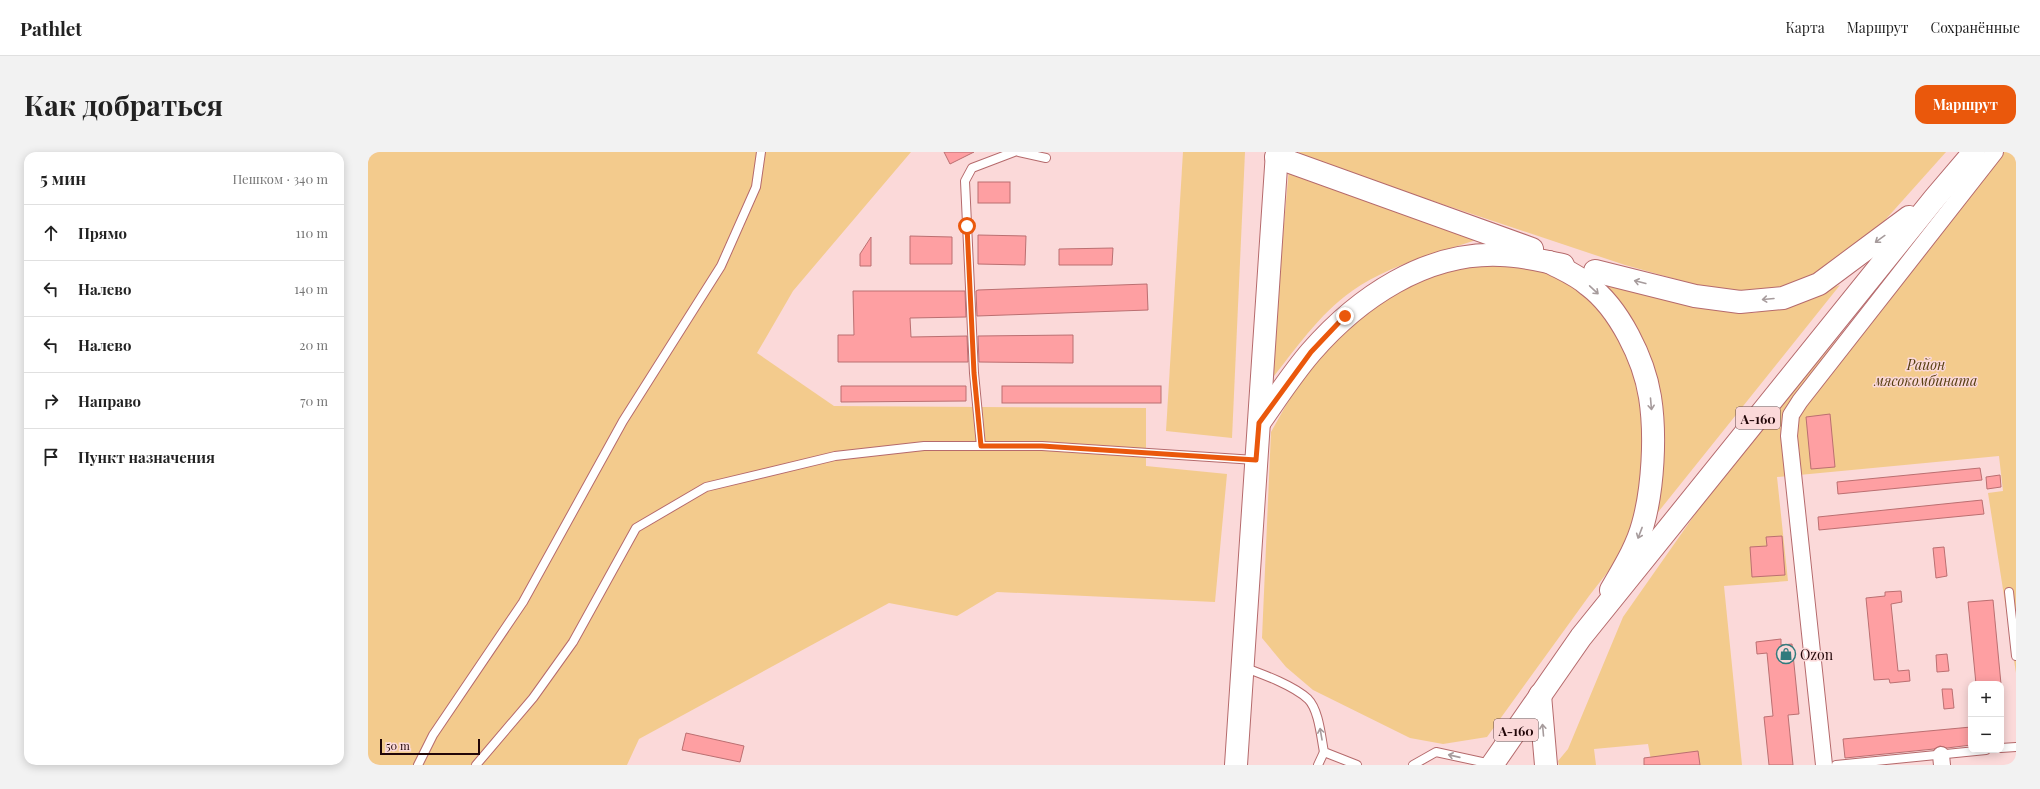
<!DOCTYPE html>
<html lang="ru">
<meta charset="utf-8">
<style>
:root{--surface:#fff;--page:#f2f2f2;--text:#222;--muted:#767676;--line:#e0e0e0;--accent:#ea580c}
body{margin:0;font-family:"Playfair Display",serif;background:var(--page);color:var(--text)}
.controls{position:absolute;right:12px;bottom:12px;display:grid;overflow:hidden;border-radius:8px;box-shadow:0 2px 10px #0003}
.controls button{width:36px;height:36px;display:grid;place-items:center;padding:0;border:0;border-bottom:1px solid var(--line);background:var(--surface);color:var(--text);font:20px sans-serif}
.scale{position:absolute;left:12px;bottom:10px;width:100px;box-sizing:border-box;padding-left:4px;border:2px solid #210608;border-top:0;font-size:11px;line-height:14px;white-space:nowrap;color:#210608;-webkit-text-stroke:3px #fbd9d9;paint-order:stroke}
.stop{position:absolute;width:12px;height:12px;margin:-9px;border:3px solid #ea580c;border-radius:50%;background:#fff}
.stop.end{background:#ea580c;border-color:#fff;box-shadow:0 1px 4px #0008}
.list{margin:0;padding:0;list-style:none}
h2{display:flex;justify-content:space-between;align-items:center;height:52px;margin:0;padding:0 16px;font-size:17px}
h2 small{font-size:13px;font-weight:400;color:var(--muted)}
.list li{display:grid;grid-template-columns:26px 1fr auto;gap:12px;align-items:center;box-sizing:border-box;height:56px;padding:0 16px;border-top:1px solid var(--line)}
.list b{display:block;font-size:15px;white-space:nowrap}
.list em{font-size:13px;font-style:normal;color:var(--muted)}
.icon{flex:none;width:22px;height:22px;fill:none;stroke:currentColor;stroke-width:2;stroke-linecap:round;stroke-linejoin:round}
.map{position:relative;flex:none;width:1648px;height:613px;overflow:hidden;border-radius:12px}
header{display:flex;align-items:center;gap:24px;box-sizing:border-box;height:56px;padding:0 20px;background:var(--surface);border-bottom:1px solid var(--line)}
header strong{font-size:19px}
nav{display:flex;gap:22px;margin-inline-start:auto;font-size:14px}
.intro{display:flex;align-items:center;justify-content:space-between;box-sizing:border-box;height:96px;padding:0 24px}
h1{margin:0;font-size:28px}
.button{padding:10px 18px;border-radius:12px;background:var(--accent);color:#fff;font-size:14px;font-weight:700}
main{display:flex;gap:24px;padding:0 24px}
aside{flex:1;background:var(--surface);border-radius:12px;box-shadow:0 2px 10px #0003}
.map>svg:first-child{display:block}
.green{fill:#f3cb8d}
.building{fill:#fe9fa2;stroke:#bb6f71}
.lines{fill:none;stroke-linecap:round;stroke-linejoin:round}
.lane-casing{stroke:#b56a6c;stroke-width:10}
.street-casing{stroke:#b56a6c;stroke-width:18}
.secondary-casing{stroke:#b56a6c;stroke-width:24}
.highway-casing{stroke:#b56a6c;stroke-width:24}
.lane{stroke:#fff;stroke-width:8}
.street{stroke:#fff;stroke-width:16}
.secondary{stroke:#fff;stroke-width:22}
.highway{stroke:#fff;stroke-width:22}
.oneway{stroke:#a69b9c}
.route{stroke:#ea580c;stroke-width:5}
.labels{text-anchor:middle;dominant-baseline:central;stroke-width:3;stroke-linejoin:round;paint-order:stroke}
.shield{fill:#fbd9d9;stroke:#624547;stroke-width:1}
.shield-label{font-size:13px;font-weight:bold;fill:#210608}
.park-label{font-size:14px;font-style:italic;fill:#563d0f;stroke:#fbd9d9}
.poi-label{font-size:14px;fill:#210608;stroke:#fbd9d9;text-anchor:start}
</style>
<header>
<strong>Pathlet</strong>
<nav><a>Карта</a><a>Маршрут</a><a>Сохранённые</a></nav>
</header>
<div class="intro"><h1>Как добраться</h1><a class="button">Маршрут</a></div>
<main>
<aside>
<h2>5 мин<small>Пешком · 340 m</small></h2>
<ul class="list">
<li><svg class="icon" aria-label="ahead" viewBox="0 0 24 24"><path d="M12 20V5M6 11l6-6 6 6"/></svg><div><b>Прямо</b></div><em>110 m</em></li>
<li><svg class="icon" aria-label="left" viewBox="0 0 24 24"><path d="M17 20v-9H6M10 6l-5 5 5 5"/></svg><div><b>Налево</b></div><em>140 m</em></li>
<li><svg class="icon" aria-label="left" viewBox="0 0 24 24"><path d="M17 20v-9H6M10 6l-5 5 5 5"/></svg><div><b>Налево</b></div><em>20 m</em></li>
<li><svg class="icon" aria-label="right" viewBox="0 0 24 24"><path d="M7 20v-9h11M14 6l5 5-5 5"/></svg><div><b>Направо</b></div><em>70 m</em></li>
<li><svg class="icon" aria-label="arrive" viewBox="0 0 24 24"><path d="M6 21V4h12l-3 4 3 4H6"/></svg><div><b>Пункт назначения</b></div></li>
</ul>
</aside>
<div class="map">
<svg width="1648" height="613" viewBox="0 0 1648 613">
<rect width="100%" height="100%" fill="#fbd9d9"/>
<!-- green -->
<g class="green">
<path d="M 0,0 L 543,0 L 425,139 L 389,201 L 466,254 L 778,256 L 778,314 L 859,322 L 847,450 L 629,440 L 589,464 L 521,451 L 271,587 L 259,613 L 0,613 Z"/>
<path d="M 815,0 L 877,0 L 864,286 L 798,279 Z"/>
<path d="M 931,0 L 1578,0 L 1510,76 L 1444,123 L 1396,141 L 1340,136 L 1257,113 L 933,5 Z"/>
<path d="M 1625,0 L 1648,0 L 1648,521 L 1620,341 L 1635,339 L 1631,304 L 1409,325 L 1420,429 L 1356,434 L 1374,613 L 1284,613 L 1280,592 L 1226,597 L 1228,613 L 1191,613 L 1190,609 L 1200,597 L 1255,465 L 1349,331 Z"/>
<path d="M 921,16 L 1108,88 C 1066,102 1021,113 984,139 C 951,162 927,198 902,229 Z"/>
<path d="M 1119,110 L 1172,118 L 1210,134 L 1232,155 L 1262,209 L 1271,240 L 1275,284 L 1274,322 L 1267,368 L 1253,403 L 1221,444 L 1119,585 L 1075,592 L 1042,586 L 945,538 L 918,515 L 894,486 L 903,280 L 931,230 L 961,194 L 992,161 L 1055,125 Z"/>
<path d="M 1235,129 L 1348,156 L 1386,161 L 1420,152 L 1472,133 L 1287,364 L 1267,178 Z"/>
</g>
<!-- building -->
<g class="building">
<path d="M 576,0 L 606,0 L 582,12 Z"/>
<rect x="610" y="30" width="32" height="21"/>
<path d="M 610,83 L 658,84 L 657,113 L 610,112 Z"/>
<path d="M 542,84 L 584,85 L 584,112 L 542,112 Z"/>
<path d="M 503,85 L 503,114 L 492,114 L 492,102 Z"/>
<path d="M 745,96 L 744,113 L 691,113 L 691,97 Z"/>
<path d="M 779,132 L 780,158 L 609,164 L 608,139 L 610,138 Z"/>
<path d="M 485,139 L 597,139 L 598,165 L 542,166 L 543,185 L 599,184 L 600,210 L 470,210 L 470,183 L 486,183 Z"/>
<path d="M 705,183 L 705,211 L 611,210 L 610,184 Z"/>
<path d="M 473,234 L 598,234 L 598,249 L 473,250 Z"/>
<rect x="634" y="234" width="159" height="17"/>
<path d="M 1462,262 L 1467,315 L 1443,317 L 1438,265 Z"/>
<path d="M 1612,316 L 1614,328 L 1470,342 L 1469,330 Z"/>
<path d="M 1632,323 L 1633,335 L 1619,337 L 1618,325 Z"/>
<path d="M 1614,348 L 1616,362 L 1451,378 L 1450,365 Z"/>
<path d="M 1414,384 L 1417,423 L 1384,425 L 1382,395 L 1399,394 L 1398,385 Z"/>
<path d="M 1576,395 L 1579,424 L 1568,426 L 1565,396 Z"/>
<path d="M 1533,439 L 1534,450 L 1523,452 L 1530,519 L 1541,518 L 1542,529 L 1522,531 L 1521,527 L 1506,528 L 1498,446 L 1517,444 L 1517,440 Z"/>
<path d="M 1625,448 L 1633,532 L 1608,532 L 1600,450 Z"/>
<path d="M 1413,487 L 1413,493 L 1424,492 L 1431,562 L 1420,563 L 1425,613 L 1401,613 L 1396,565 L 1405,564 L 1399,501 L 1389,502 L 1388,490 Z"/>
<path d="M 1579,502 L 1581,519 L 1569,520 L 1568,503 Z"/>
<path d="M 1574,537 L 1584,537 L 1586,556 L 1576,557 Z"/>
<path d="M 1603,575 L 1603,593 L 1579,596 L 1572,594 L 1566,597 L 1477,606 L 1475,587 Z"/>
<path d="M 318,581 L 376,594 L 372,610 L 314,598 Z"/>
<path d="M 1330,599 L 1332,613 L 1276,613 L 1276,606 Z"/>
</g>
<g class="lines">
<defs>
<g id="lane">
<path d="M 651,0 L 678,6"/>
<path d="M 613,294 L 606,221 L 597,29 L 604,16 L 646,0"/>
<path d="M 1641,440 L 1648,504"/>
<path d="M 875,515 C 894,522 925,533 940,547 C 951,558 953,585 956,600 L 989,613"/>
<path d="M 1633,596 L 1648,595"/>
<path d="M 50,613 L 65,583 L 155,450 L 255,269 L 353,114 L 388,35 L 393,0"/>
<path d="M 108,613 L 165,546 L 205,490 L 268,376 L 338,335 L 467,304 L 556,294 L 674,294 L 887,308"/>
<path d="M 950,613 L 956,600"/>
<path d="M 1045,613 L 1068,600 L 1123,612"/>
<path d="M 1468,613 L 1618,598"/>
</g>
<g id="street">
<path d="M 1573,603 L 1574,613"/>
<path d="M 1456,613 L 1421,284 L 1423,263 L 1432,249 L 1627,0"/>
</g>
<g id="secondary">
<path d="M 908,5 L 1164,97"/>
<path d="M 1181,110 C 1194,117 1209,123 1220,133 C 1251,156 1276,207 1282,245 C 1288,283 1285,336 1275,372 C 1269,395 1255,417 1243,438"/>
<path d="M 891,271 C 908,247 924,222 943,200 C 990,146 1057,100 1132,103 C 1153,103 1173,109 1195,113"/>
<path d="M 1172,543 L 1178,613"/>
<path d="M 868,613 L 909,0"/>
</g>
<g id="highway">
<path d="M 1227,119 L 1327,144 L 1372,150 L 1415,146 L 1451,132 L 1541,65"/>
<path d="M 1124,613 L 1213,485 L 1566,47 L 1606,0"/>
</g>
</defs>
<!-- lane casing -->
<use href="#lane" class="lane-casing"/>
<!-- street casing -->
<use href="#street" class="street-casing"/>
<!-- secondary casing -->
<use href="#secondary" class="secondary-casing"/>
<!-- highway casing -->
<use href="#highway" class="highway-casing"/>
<!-- lane -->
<use href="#lane" class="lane"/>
<!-- street -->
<use href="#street" class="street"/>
<!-- secondary -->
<use href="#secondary" class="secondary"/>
<!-- highway -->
<use href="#highway" class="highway"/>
</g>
<!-- one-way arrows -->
<defs><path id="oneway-shaft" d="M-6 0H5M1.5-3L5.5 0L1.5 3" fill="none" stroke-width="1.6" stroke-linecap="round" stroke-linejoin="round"/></defs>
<g class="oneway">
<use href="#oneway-shaft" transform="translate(1512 87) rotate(144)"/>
<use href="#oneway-shaft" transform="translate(1272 130) rotate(-166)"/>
<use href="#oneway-shaft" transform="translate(1226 138) rotate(43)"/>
<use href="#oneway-shaft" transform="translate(1400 147) rotate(175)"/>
<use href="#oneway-shaft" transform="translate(1283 252) rotate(85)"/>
<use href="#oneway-shaft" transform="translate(1272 381) rotate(111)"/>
<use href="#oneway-shaft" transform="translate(1175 578) rotate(-95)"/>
<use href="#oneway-shaft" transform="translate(953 582) rotate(-100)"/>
<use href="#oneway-shaft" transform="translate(1086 604) rotate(-167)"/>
</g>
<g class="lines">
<!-- route -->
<path class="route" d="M 599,74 L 606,221 L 613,294 L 674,294 L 888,308 L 891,271 L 943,200 L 977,164"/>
</g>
<!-- icons -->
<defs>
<symbol id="shop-ring" viewBox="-11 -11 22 22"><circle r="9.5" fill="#fbd9d9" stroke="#317b7d" stroke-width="1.5"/><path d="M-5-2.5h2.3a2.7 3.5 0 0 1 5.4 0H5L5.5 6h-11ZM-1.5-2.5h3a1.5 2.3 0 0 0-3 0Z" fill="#317b7d"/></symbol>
</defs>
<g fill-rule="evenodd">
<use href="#shop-ring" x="1407" y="491" width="22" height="22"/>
</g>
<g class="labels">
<!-- shield labels -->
<g class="shield">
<rect x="1368" y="255" width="44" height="22" rx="3"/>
<rect x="1126" y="567" width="44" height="22" rx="3"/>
</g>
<g class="shield-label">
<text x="1390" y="266">А-160</text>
<text x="1148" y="578">А-160</text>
</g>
<!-- park labels -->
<g class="park-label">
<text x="1558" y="212">Район<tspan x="1558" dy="16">мясокомбината</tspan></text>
</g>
<!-- poi labels -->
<g class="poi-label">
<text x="1432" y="502">Ozon</text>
</g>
</g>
</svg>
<div class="controls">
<button>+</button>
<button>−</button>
</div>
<div class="scale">50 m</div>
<div class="stop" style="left:599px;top:74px"></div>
<div class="stop end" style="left:977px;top:164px"></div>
</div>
</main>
